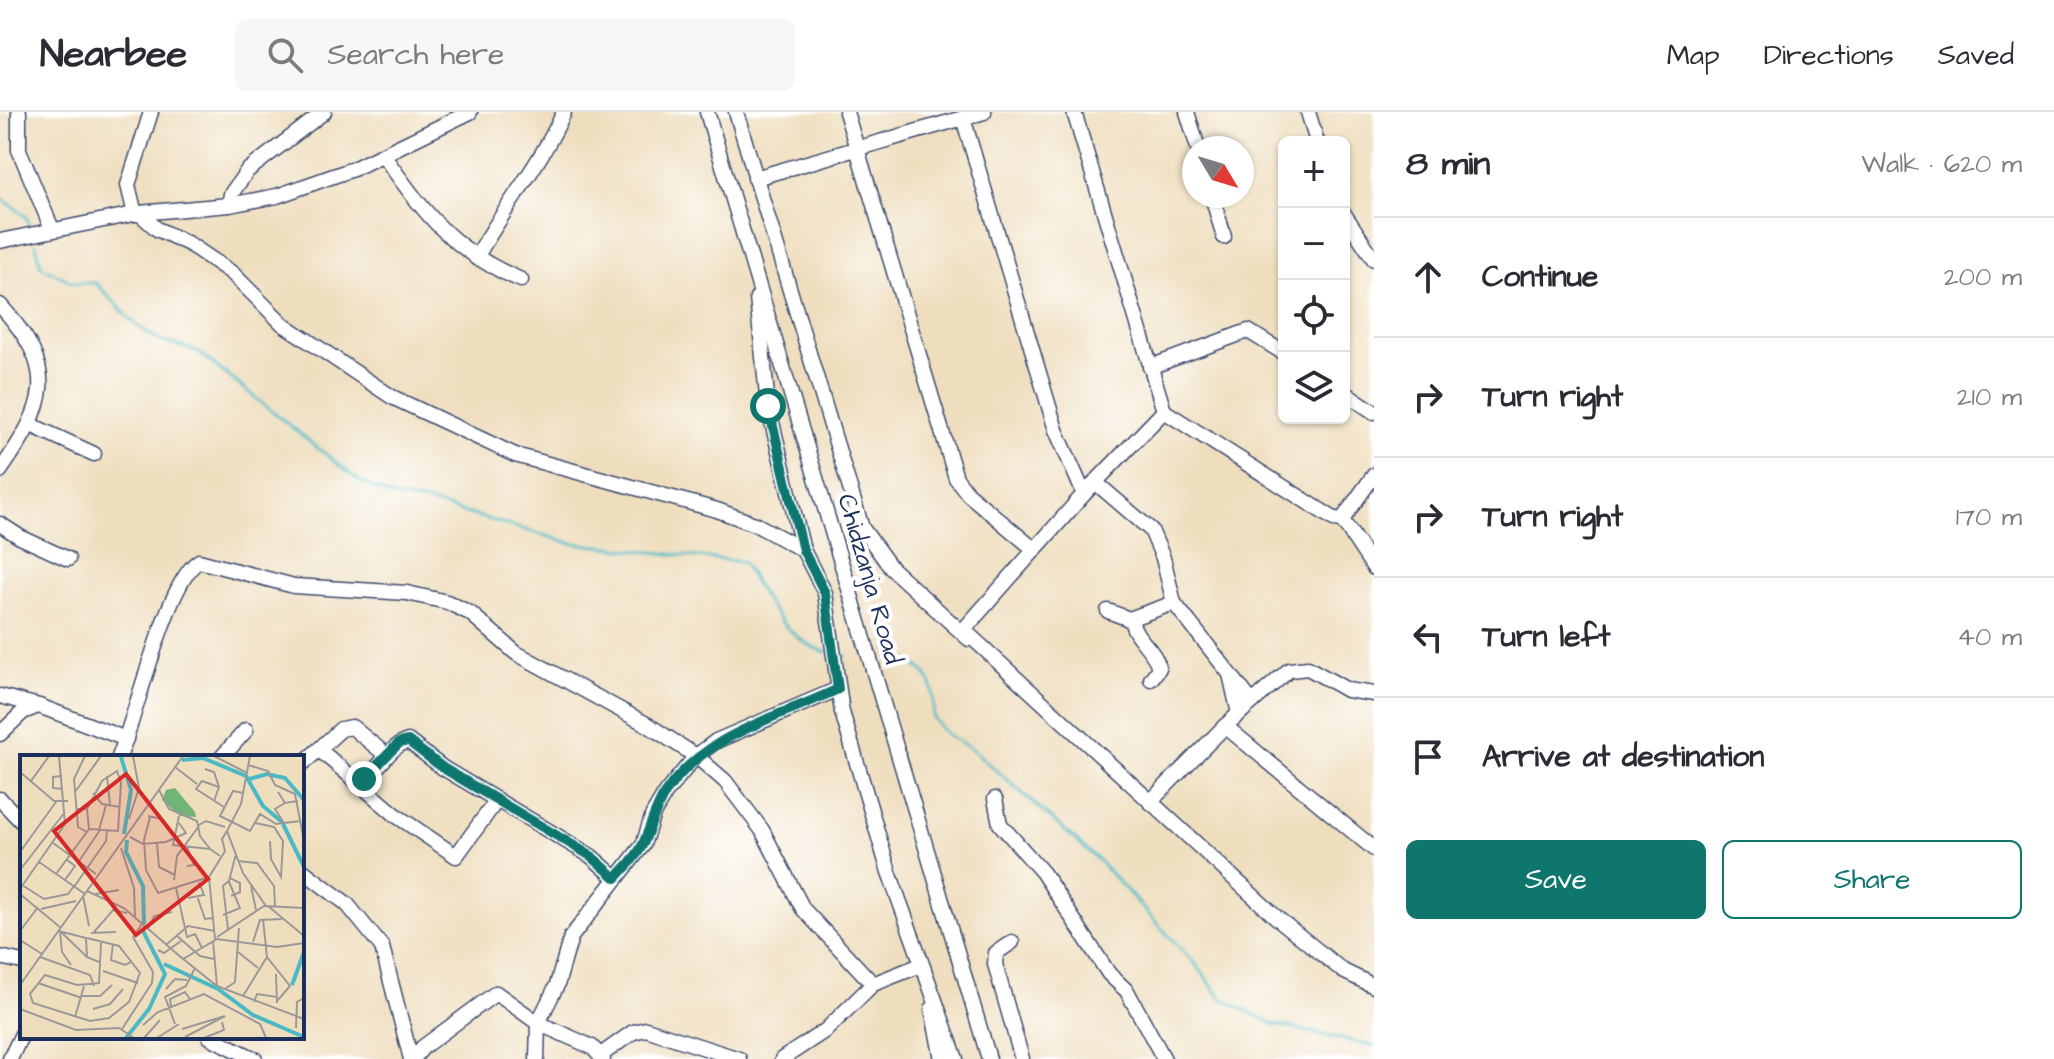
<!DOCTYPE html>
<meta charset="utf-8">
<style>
:root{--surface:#fff;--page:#f7f7f7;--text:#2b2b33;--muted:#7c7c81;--line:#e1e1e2;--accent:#0f766e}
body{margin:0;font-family:"Architects Daughter",sans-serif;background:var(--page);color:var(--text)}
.controls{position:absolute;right:24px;top:24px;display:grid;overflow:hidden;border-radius:12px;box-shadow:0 2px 6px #0004}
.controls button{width:72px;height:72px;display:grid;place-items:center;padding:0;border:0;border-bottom:2px solid var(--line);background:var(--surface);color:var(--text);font:40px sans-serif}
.compass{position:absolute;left:1182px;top:24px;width:72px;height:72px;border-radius:50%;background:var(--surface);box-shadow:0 2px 6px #0004;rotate:128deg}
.stop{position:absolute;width:24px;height:24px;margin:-18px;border:6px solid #0f766e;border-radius:50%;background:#fff}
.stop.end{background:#0f766e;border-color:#fff;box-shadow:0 2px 8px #0008}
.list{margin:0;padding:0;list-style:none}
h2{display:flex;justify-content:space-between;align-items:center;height:104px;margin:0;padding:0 32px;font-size:34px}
h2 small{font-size:26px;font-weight:400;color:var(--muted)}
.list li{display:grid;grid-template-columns:52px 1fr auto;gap:24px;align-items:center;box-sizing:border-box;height:120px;padding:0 32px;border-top:2px solid var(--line)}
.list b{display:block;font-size:30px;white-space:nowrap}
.list em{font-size:26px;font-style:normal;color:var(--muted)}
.actions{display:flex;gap:16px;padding:24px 32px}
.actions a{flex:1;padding:18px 0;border:2px solid var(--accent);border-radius:12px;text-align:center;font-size:28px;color:var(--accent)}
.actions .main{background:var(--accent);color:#fff}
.icon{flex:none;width:44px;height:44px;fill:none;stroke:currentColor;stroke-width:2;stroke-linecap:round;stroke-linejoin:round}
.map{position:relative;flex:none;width:1374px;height:947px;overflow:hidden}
header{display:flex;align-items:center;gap:48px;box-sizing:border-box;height:112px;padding:0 40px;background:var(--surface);border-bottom:2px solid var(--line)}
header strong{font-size:38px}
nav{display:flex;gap:44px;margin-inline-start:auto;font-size:28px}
.search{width:560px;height:72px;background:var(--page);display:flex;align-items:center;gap:20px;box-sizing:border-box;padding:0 28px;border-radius:12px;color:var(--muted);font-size:30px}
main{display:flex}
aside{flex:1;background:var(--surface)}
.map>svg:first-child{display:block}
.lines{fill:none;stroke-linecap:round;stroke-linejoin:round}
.stream{stroke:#4bb9c4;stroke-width:3}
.minor-casing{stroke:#3b496c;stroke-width:17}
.minor{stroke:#fff;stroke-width:14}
.route{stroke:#0f766e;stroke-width:10}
.labels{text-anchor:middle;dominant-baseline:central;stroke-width:8;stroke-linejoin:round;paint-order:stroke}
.street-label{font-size:26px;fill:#1b2f5e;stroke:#fff}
.inset-river{fill:none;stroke:#4bb9c4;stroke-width:4}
.inset-road{fill:none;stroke:#9a9898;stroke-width:2}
.view{fill:#d62828;fill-opacity:0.15;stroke:#d62828;stroke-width:4}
.inset-edge{fill:none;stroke:#1b2f5e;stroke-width:4}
</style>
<header>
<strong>Nearbee</strong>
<div class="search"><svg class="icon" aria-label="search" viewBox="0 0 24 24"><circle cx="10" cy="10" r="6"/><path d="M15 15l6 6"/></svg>Search here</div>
<nav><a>Map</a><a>Directions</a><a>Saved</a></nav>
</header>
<main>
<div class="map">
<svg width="1374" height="947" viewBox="0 0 1374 947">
<rect width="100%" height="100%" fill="#fff"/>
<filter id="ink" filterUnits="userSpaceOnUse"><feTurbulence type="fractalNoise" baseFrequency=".0125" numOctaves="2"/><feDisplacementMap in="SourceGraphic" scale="16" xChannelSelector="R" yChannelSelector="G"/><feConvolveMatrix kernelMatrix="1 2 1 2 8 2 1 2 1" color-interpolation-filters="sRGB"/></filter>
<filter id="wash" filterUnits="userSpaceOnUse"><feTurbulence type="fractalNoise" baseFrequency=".006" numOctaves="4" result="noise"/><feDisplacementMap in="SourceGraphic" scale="32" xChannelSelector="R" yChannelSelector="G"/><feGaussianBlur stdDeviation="1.8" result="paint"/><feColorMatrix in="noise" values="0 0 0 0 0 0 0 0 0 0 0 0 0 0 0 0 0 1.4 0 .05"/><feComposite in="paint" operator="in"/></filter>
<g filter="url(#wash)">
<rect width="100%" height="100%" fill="#efdebe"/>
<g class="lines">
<!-- stream -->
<g class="stream">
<path d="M 0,85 L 26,104 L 31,118"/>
<path d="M 36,132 L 41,154 L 74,171 L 96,171 L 135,212 L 158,228 L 197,239 L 359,369 L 393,385 L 427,390 L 571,431 L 743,450 C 761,483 787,531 827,540"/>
<path d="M 887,537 C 926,557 936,561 933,606 L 946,622 L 972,637 L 1097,747 L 1198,855 L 1221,886 L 1273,912 L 1374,934"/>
<path d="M 838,542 L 846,544"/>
</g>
</g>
</g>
<g filter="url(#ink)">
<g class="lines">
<defs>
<g id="minor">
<path d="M 19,0 L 19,38 L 52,117"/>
<path d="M 707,0 L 989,947"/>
<path d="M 736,0 L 862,416 L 891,456 L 969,527"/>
<path d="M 846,0 L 956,366 L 968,382 L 1035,438"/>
<path d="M 1074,0 L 1164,299 L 1334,407 L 1342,408 L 1374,363"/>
<path d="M 1187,0 L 1198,36"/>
<path d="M 1308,0 L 1317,30"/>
<path d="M 963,6 L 1056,318 L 1084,382"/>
<path d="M 384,44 C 424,102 454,140 521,168"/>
<path d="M 755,66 L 984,0"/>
<path d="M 1212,84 L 1224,125"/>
<path d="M 229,93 L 231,82 L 247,59 L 324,0"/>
<path d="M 139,101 L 157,117 L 189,132 L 232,161 L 283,212 L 392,285 L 515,343 L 717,398 L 755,412 L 803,438"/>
<path d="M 135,102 L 128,73 L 151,0"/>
<path d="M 1344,102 L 1374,147"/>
<path d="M 0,129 L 139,101 L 229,93 L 277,84 L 353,57 L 470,0"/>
<path d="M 476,146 C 504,96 540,53 564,0"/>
<path d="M 757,186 L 768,294 L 803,438 L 825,481 L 842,600 L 889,760 L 956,947"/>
<path d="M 0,193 C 60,259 47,292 0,359"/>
<path d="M 1150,255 L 1248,219 L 1284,241"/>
<path d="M 1344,280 L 1374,300"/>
<path d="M 1164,299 L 1084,382 L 967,514 L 966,520 L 1276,805 L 1343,859 L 1374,874"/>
<path d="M 31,313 L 94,342"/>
<path d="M 1095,370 L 1151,418 L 1163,446 L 1174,491 L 1252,590"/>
<path d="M 1342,408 L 1374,456"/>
<path d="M 0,412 L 20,425 L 68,447"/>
<path d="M 1108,499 L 1129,507 L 1174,491"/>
<path d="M 1131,507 C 1134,527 1155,537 1159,556 L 1151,567"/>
<path d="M 1230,562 L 1239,602"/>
<path d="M 0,584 L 39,594 L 126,627"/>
<path d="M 1225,614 L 1374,737"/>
<path d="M 0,622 L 23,600 L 38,594"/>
<path d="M 316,640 L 341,617 L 352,615 L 386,643"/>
<path d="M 119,645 C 136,605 167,468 199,449 L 294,474 L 407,481 L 447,490 L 470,501 L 516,541 L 648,613 L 696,644 L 725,669 L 762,718 L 803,797 L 873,872"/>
<path d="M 222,645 L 246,618"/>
<path d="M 302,652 L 316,640 L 322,640 L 356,669 C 378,665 386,635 408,629 L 443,656 L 591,744 L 616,766"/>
<path d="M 356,669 L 397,704 L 456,744 L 497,688"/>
<path d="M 0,687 L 22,710"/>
<path d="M 995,687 L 1000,712 L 1043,761 L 1109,862 L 1127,879 L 1164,947"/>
<path d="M 1150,690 L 1225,614 L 1289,558 L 1308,556 L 1347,578 L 1374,582"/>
<path d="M 302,758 L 347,792 L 382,835 L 411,947"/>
<path d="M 1012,830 L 996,841 L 995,852 L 1022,947"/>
<path d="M 0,845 L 22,850"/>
<path d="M 932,897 L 942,947"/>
<path d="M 210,925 L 255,947"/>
<path d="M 601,943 L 633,920 L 646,917 L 739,947"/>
<path d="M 10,947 L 22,922"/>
<path d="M 413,947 L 423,935 L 496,881 L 538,911 L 592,935 L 603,947"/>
<path d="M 537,947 L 538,911 L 557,873 L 571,825 L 643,733 L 653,702 L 666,680 L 696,644 L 716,629 L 838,577"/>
<path d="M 782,947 L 826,918 L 873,872 L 921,853"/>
</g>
</defs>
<!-- minor casing -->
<use href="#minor" class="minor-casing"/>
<!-- minor -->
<use href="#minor" class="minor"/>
</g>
</g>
<g class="lines" filter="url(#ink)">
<!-- route -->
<path class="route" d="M 364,667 L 399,631 L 408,629 L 443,656 L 591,744 L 616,766 C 625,756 637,745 643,732 C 651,714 655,697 665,681 C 706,621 776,607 838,577 L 825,481 L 803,438 L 768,294"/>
</g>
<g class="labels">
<!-- street labels -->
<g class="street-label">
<text transform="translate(870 467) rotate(74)">Chidzanja Road</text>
</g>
</g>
<!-- overview -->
<g transform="translate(20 643)">
<rect width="284" height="284" fill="#efdebe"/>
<path d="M 155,33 L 175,57 L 176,62 L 160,61 L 142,45 L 146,35 Z" fill="#72b478"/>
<path class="inset-river" d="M 101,2 L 111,35 L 104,79M 162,5 L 183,3 L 226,21 L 243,51 L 262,67M 229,24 L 247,19 L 265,23 L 284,45M 263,69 L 284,112M 107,85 L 106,97 L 123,131 L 124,169M 144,209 L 198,234 L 233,260 L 284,282M 272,230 L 284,197M 106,283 L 129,254 L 145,219 L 122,174"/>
<path class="inset-road" d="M 65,1 L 54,24 L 58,72 L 67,77M 194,1 L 227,18M 230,1 L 221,49 L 207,76 L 223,118 L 246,151M 228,10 L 248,16 L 255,30 L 275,39 L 284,86M 155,12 L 177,29M 185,14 L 194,17 L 199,32 L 194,46M 0,17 L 34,46 L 48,46M 42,21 L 33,22 L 33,33 L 43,34M 87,21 L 90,50M 11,26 L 29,1M 199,32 L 182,26 L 176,34 L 204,52M 139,35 L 149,54 L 177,66 L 180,81 L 191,95M 55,37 L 81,1M 258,37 L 265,48 L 278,46M 73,38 L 82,49 L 100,52M 223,38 L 213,36 L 200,61 L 230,76 L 240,59 L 256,69 L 280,66M 67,54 L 82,26 L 97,16 L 101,28 L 98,76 L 69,74M 128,61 L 142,64 L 152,78M 159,61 L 153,90 L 190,94 L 200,101M 130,62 L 124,85 L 126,115 L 138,138 L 189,122M 109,64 L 119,33 L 113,1M 235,68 L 254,72 L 263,86 L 261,122 L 251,104 L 250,86M 264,68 L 255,54 L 265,48M 179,70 L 186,66 L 205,72M 79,75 L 86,50M 110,82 L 123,89 L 146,87 L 166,78 L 159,68M 33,88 L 76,119M 137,88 L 139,112 L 155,120M 101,93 L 114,133 L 115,163M 0,97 L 36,47M 59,106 L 80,75M 218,106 L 237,108 L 254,131 L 255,151M 19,107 L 65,139M 167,111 L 174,110 L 167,92M 0,115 L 45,57M 36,119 L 69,74 L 67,54 L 57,54M 210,123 L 220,128 L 220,137 L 211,141M 45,125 L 55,111 L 47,105M 154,125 L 157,101 L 179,71M 2,130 L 24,144 L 48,139 L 54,131M 231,131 L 236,155M 54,132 L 86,86 L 87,75M 156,133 L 167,182 L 175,179 L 182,193M 0,134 L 45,69 L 39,1M 67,136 L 104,153 L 163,204 L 197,184 L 257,192 L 284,188M 0,139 L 41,173M 75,139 L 99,135M 63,141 L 69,171M 177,141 L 185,164 L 193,163M 168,143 L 184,140 L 179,127M 248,151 L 284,181M 21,154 L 56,146M 203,160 L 220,153 L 209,127M 243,164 L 247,202 L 270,231 L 258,245M 128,174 L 134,161 L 152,157M 208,174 L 203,131 L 209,126 L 216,99M 0,176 L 18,152M 39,176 L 66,183 L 67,202 L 79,207M 40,177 L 42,197 L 51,210M 41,177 L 67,202M 74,177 L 93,155 L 107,158M 71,178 L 96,177M 156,180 L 180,201 L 194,204M 197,182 L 244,151 L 284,153M 67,183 L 99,191 L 120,218 L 109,247 L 89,263 L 70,266 L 13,248 L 10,239 L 25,220 L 57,230 L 79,228 L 81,188M 195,184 L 189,122 L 205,96 L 202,84 L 207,76M 0,185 L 22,199M 193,186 L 197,231M 233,187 L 240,165 L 262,164M 93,189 L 91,205 L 105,210 L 111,207M 147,189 L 168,171 L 195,176M 138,195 L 144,198 L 161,186M 218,197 L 238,213M 20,202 L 70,220 L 74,231M 162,203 L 197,231 L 284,264M 83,216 L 118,228M 256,219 L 257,248M 18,228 L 62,243M 0,230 L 163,1M 146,234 L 155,224 L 167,225M 205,234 L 215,227 L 219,173M 62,241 L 80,241 L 92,230M 223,241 L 247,202M 234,247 L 237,239 L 257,242M 151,251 L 150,244 L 165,237 L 170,244M 0,254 L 56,275 L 99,273 L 114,283M 73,254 L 90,249 L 103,234M 55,262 L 64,231M 155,269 L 145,242 L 166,231 L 175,213M 123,270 L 138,257 L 184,239 L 240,269 L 246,283M 276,273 L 277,247 L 284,243M 102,274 L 132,228 L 133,217 L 113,182 L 122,169M 162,274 L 205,261 L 165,282M 124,283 L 140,265M 137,283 L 159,269M 184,283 L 204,275 L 202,267"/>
<path class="view" d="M 106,19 L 188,124 L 116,180 L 34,76 Z"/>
<rect width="284" height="284" class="inset-edge"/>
</g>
</svg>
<div class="controls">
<button>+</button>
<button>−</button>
<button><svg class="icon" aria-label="locate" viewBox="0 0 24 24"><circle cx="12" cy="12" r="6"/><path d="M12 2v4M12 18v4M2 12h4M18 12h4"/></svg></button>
<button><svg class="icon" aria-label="layers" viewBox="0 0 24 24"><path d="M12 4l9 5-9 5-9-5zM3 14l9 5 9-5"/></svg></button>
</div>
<svg class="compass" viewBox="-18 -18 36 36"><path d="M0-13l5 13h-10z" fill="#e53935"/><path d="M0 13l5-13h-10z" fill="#7c7c81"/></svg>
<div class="stop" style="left:768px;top:294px"></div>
<div class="stop end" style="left:364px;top:667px"></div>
</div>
<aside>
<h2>8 min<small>Walk · 620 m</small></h2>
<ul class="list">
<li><svg class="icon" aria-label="ahead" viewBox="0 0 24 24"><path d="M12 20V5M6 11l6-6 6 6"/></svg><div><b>Continue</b></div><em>200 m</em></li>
<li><svg class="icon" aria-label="right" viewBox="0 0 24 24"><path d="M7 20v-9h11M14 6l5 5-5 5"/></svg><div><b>Turn right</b></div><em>210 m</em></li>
<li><svg class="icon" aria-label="right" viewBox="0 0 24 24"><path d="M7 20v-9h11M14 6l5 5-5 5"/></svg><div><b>Turn right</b></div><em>170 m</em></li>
<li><svg class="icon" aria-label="left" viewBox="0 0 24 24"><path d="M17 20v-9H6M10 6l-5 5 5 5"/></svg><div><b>Turn left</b></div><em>40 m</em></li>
<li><svg class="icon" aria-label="arrive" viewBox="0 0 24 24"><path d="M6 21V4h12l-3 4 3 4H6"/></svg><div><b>Arrive at destination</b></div></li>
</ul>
<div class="actions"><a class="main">Save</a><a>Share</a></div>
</aside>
</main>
